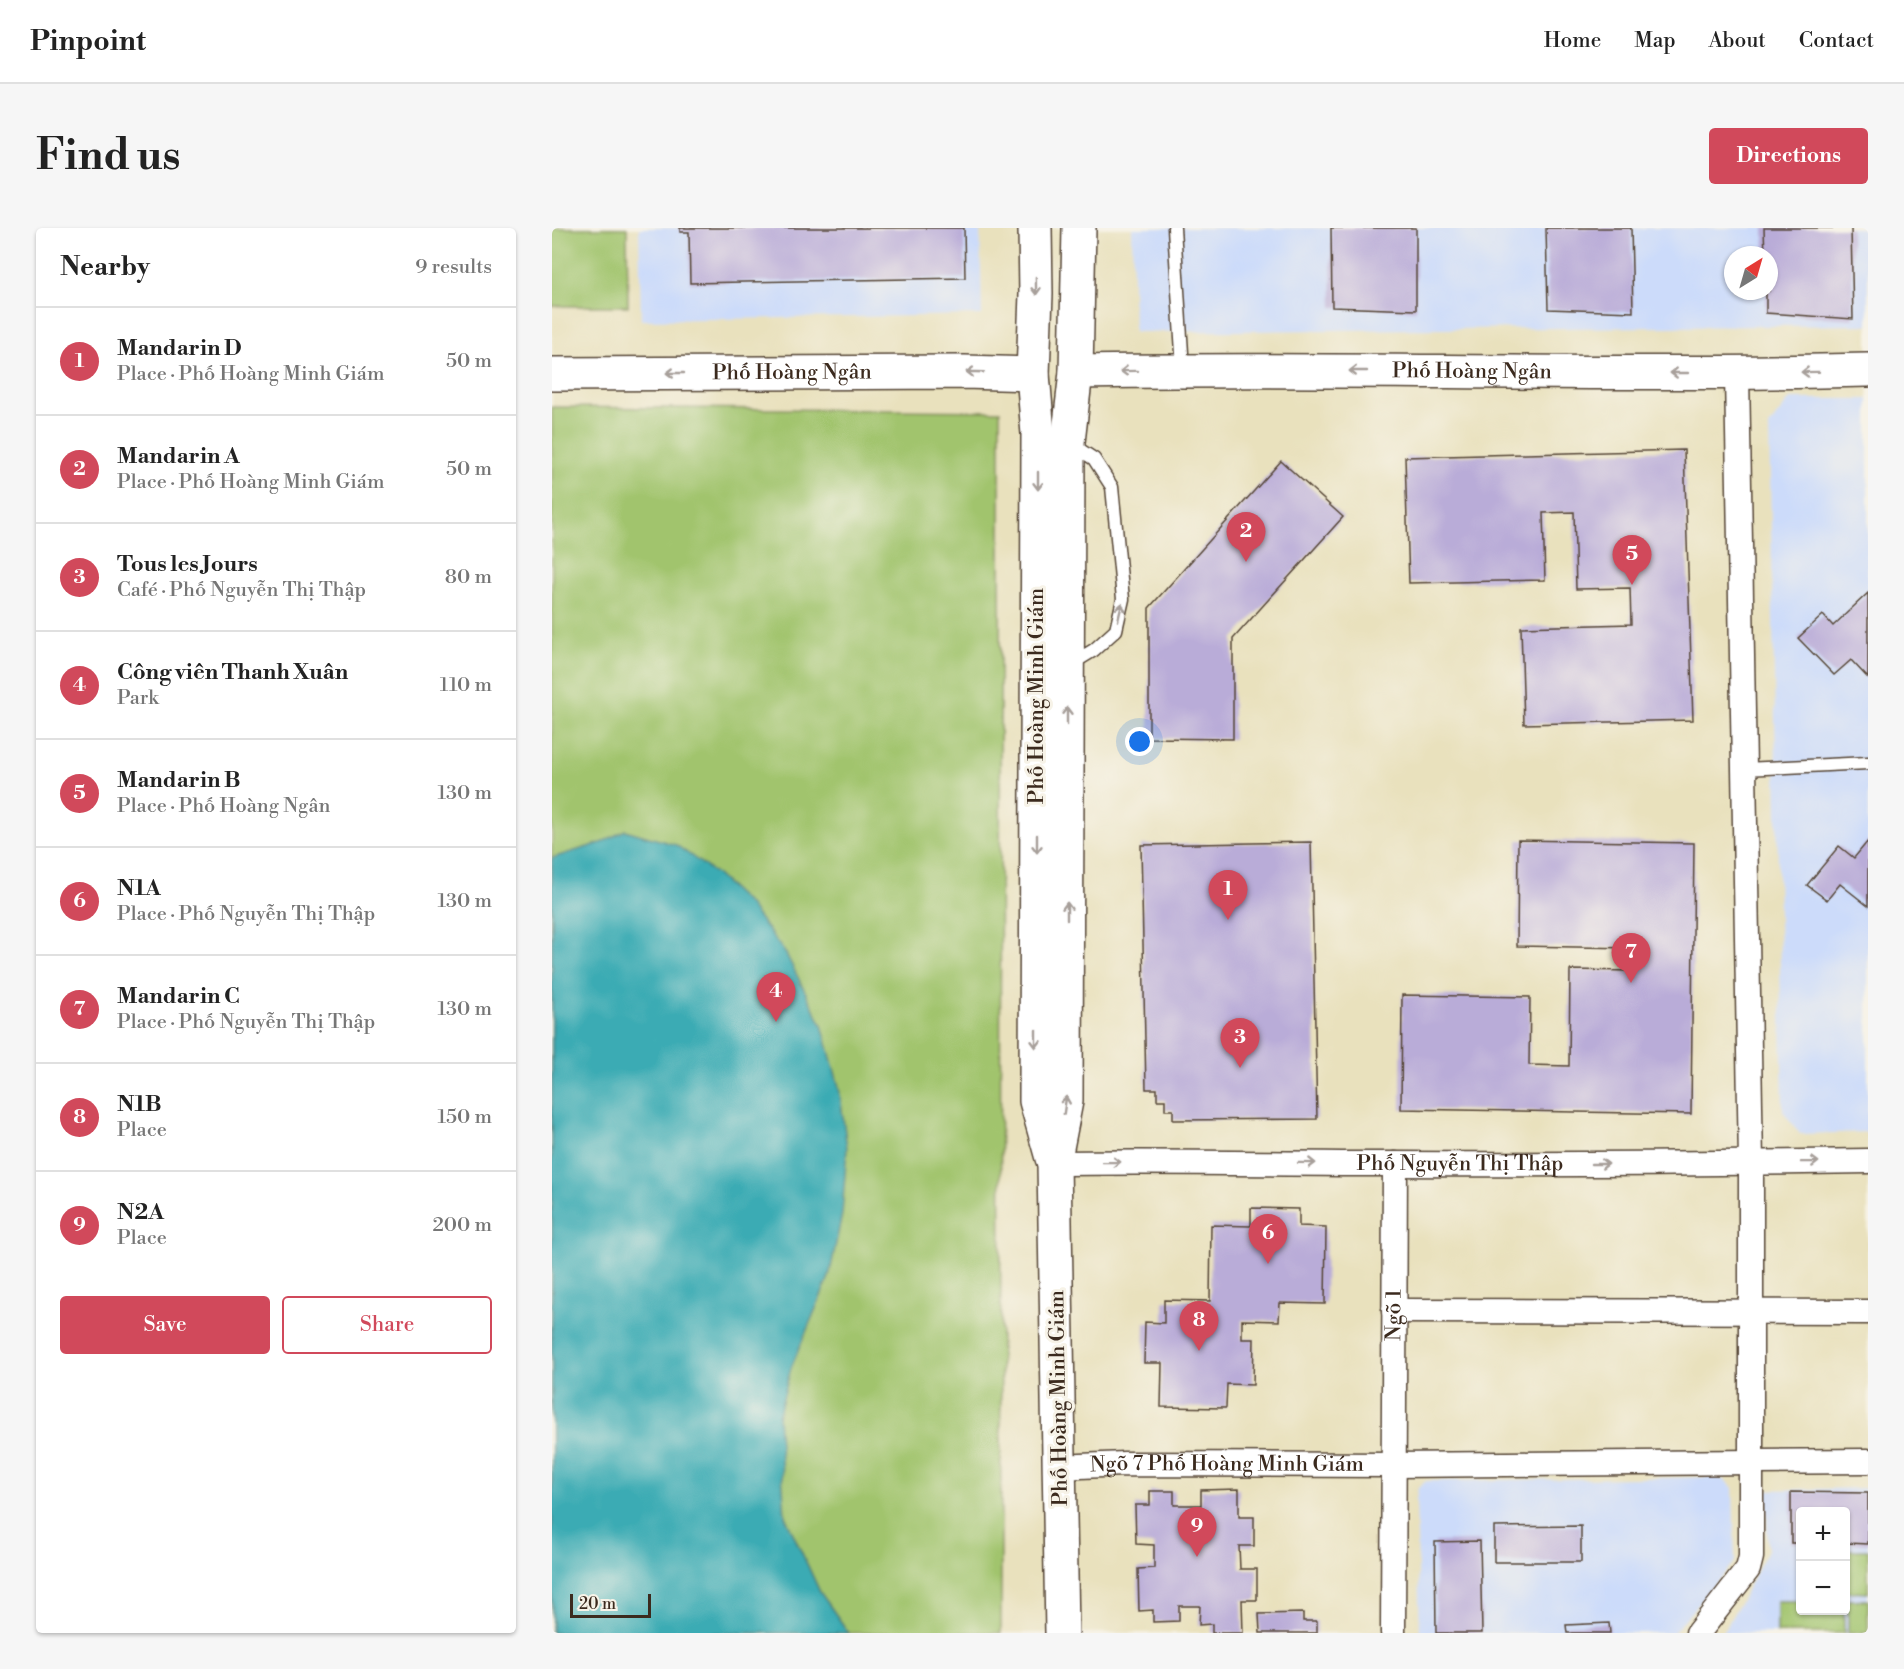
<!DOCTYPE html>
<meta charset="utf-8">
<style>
:root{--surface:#fff;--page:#f6f6f6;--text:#222;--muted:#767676;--line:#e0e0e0;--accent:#d1495b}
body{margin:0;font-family:"Libre Bodoni",serif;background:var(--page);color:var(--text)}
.controls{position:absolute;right:18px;bottom:18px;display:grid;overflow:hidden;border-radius:6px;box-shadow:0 2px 4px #0004}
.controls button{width:54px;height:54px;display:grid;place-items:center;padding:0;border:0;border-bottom:2px solid var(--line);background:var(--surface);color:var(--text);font:30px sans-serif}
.compass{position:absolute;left:1172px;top:18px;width:54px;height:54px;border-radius:50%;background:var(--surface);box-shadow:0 2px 4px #0004;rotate:37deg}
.scale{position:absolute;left:18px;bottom:15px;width:81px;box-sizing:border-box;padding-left:6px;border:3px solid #3b2a1e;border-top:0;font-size:16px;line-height:21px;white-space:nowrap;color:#3b2a1e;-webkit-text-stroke:4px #f7f3e8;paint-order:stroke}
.you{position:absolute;left:588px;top:514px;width:21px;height:21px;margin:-15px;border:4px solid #fff;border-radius:50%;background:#1a73e8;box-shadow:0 0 0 9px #1a73e833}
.badge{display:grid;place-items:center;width:39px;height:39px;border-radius:50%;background:var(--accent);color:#fff;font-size:20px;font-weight:700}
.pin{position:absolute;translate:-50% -50px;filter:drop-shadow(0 2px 3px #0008)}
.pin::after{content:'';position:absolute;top:32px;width:21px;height:18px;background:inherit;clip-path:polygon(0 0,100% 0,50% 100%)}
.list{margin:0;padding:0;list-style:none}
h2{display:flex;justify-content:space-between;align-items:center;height:78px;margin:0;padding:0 24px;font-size:26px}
h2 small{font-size:20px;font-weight:400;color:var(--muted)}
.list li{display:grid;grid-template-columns:39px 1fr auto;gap:18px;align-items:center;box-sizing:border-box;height:108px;padding:0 24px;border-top:2px solid var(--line)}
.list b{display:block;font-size:22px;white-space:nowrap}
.list p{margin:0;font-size:20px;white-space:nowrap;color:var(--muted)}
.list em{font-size:20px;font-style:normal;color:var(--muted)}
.actions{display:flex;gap:12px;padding:18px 24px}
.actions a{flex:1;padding:14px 0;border:2px solid var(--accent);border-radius:6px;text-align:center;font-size:21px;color:var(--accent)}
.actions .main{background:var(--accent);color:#fff}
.map{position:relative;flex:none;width:1316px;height:1405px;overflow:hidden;border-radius:6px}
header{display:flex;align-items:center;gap:36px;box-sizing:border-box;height:84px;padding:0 30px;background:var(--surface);border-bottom:2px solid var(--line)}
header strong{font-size:28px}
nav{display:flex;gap:33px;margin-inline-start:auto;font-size:21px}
.intro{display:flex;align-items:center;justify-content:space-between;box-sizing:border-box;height:144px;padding:0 36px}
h1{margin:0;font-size:42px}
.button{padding:15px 27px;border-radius:6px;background:var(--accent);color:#fff;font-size:21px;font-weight:700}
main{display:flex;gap:36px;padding:0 36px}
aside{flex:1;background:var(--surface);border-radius:6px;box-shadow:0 2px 4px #0004}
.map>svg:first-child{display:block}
.built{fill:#ccdbfa;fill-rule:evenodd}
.green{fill:#a1c46d;stroke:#6e7746;stroke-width:1.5}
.water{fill:#3aabb4;stroke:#3a6a69;stroke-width:1.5}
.building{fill:#b9acd8}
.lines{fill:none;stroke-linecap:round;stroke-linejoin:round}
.lane-casing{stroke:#554536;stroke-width:15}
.street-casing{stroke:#554536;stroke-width:27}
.secondary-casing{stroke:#554536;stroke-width:36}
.lane{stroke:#fff;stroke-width:12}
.street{stroke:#fff;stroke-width:24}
.secondary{stroke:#fff;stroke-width:33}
.oneway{stroke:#a79f9a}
.labels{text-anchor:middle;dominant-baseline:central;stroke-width:6;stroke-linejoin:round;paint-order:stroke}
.street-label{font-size:21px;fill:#3b2a1e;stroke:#f7f3e8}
</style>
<header>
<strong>Pinpoint</strong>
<nav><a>Home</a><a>Map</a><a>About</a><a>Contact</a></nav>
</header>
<div class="intro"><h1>Find us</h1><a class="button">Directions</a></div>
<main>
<aside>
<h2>Nearby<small>9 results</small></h2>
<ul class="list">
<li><span class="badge">1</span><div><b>Mandarin D</b><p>Place · Phố Hoàng Minh Giám</p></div><em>50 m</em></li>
<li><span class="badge">2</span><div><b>Mandarin A</b><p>Place · Phố Hoàng Minh Giám</p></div><em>50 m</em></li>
<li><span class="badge">3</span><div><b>Tous les Jours</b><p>Café · Phố Nguyễn Thị Thập</p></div><em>80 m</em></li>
<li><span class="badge">4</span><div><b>Công viên Thanh Xuân</b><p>Park</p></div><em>110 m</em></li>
<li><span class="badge">5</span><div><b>Mandarin B</b><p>Place · Phố Hoàng Ngân</p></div><em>130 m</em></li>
<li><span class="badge">6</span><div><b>N1A</b><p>Place · Phố Nguyễn Thị Thập</p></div><em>130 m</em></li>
<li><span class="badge">7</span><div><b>Mandarin C</b><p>Place · Phố Nguyễn Thị Thập</p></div><em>130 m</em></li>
<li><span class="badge">8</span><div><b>N1B</b><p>Place</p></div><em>150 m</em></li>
<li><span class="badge">9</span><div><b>N2A</b><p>Place</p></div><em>200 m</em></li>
</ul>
<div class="actions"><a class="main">Save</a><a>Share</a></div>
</aside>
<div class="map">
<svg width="1316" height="1405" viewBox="0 0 1316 1405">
<rect width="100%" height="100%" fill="#f7f3e8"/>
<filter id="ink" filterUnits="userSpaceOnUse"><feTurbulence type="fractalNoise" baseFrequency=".0167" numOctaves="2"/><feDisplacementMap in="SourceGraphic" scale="12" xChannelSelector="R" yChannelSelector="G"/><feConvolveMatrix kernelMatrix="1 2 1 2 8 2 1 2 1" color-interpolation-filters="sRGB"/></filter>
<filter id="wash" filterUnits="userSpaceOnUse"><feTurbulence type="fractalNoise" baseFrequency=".008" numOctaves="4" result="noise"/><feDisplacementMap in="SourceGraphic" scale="24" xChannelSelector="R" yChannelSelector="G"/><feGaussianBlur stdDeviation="1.35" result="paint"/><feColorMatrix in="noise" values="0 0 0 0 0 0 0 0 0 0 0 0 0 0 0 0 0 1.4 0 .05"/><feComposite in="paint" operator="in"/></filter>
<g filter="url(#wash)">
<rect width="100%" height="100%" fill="#e9e1bd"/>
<!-- built -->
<g class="built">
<path d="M 87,0 L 428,0 L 430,87 L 89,92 Z"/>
<path d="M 580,0 L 1316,0 L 1316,97 L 582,104 ZM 1181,27 L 1217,27 L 1217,63 L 1181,63 Z"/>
<path d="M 1238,171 L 1316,171 L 1316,904 L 1248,906 L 1231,883 L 1217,198 Z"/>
<path d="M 1163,1249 L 1175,1253 L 1181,1260 L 1183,1333 L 1121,1405 L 868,1405 L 864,1272 L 866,1260 L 874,1253 Z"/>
<path d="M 1316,1260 L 1316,1405 L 1171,1405 L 1216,1322 L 1214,1262 ZM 1248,1284 L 1294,1284 L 1294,1382 L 1248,1382 Z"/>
</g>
<!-- green -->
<g class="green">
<path d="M 0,0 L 75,0 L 76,78 L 0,78 Z"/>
<path d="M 0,179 L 448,183 L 449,1405 L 0,1405 Z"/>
<path d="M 1294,1322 L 1316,1322 L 1316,1365 L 1294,1364 Z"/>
<rect x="1296" y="1372" width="20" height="33"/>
<path d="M 1225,1373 L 1248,1373 L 1248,1382 L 1292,1383 L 1292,1405 L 1225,1405 Z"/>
</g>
<!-- water -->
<path class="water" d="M 73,602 L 124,617 L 164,646 L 197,677 L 234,726 L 270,797 L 287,859 L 295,920 L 290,986 L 277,1049 L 239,1140 L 226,1189 L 233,1288 L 268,1364 L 297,1405 L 0,1405 L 0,630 L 49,615 Z"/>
<g id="blocks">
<!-- building -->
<g class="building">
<path d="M 128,0 L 412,0 L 413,50 L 138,55 L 137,4 L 128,4 Z"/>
<path d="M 779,0 L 864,0 L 864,82 L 780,79 Z"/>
<path d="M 994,0 L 1079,0 L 1081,84 L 996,81 Z"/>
<path d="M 1212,0 L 1299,0 L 1301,91 L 1214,85 L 1214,63 L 1217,63 L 1217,27 L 1213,27 Z"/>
<path d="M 1132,222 L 1141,492 L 972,496 L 969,399 L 1079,396 L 1078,360 L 1024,361 L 1022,284 L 991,285 L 993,352 L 857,355 L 853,229 Z"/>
<path d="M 729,233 L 791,289 L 681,411 L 681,511 L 597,510 L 597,380 Z"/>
<path d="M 1316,365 L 1316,450 L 1299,432 L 1282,447 L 1246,410 L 1271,387 L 1281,398 Z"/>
<path d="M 966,612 L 1142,615 L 1139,886 L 849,881 L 850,767 L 978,769 L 977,837 L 1017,838 L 1018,742 L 1081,743 L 1082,720 L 965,718 Z"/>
<path d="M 1316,613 L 1316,678 L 1288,656 L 1275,672 L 1255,657 L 1287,618 L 1302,630 Z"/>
<path d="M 759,614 L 765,891 L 621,892 L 621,882 L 613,882 L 613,872 L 605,872 L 605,861 L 594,861 L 589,617 Z"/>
<path d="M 699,980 L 747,981 L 747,998 L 774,999 L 773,1076 L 728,1075 L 727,1093 L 690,1092 L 690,1111 L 702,1111 L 701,1157 L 675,1156 L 674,1180 L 609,1179 L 610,1135 L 592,1135 L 593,1094 L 612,1095 L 612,1072 L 658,1073 L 659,997 L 699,998 Z"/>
<path d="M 687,1261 L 687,1289 L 702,1289 L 702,1318 L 687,1318 L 688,1341 L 705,1341 L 705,1372 L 690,1372 L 691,1405 L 660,1405 L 660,1396 L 647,1397 L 648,1378 L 627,1378 L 627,1393 L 601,1394 L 601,1382 L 587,1383 L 586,1341 L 602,1340 L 602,1317 L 584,1316 L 583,1277 L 598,1277 L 598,1263 L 622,1263 L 622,1277 L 649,1277 L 649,1262 Z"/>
<path d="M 1239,1264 L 1316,1265 L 1316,1316 L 1294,1315 L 1294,1284 L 1248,1284 L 1248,1315 L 1239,1315 Z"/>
<path d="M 1029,1298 L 1029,1334 L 942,1334 L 942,1299 Z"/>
<path d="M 928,1313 L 930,1405 L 884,1405 L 883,1314 Z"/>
<path d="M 751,1385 L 751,1393 L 765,1393 L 765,1405 L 708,1405 L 707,1386 Z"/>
<path d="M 1057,1395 L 1058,1405 L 1015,1405 L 1014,1397 Z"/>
</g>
</g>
</g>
<g filter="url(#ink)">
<use href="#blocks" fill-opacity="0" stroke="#554536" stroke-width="1.5"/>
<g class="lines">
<defs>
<g id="lane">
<path d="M 622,0 L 630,125"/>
<path d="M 519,436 L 542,422 L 564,402 L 571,371 L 560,259 L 542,231 L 519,216"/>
<path d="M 1192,541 L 1316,535"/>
</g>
<g id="street">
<path id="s1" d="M 502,935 C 616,933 729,936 843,936 C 1001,937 1158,936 1316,933"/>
<path d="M 842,1083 L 1316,1084"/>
<path id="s2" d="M 507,1239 L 572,1236 L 842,1237 L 1316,1233"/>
<path id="s3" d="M 841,1405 L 843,936"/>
<path d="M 1146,1405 L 1196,1341 L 1199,1329 L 1199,935 L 1185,146"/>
</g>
<g id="secondary">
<path d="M 483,0 L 484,66 L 481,146 L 486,206 L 484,873 L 500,930"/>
<path id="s4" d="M 524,144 C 788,139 1052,149 1316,142"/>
<path id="s5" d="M 0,146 L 412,144 L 481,146"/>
<path d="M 510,1405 L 502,935 L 514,873 L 516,214 L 524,144 L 527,0"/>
</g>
</defs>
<!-- lane casing -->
<use href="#lane" class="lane-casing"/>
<!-- street casing -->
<use href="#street" class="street-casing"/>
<!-- secondary casing -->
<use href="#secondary" class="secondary-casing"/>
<!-- lane -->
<use href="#lane" class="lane"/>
<!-- street -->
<use href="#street" class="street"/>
<!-- secondary -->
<use href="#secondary" class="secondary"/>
</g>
<!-- one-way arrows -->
<defs><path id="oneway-shaft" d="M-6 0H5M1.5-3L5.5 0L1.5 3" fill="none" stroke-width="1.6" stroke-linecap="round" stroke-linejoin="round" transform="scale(1.5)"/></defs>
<g class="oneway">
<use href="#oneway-shaft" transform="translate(484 58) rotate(89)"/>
<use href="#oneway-shaft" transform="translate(577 143) rotate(179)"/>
<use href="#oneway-shaft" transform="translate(806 143) rotate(-180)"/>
<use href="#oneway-shaft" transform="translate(423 144) rotate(-178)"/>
<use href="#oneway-shaft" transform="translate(1258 144) rotate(179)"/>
<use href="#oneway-shaft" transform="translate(123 145) rotate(180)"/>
<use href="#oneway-shaft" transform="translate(1127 145) rotate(-180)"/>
<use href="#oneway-shaft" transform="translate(486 253) rotate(90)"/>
<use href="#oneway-shaft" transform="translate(568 384) rotate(-77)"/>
<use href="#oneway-shaft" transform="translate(515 488) rotate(-90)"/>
<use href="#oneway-shaft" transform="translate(485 616) rotate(90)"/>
<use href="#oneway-shaft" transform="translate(515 683) rotate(-90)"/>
<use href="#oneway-shaft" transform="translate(484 811) rotate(90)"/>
<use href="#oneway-shaft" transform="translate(513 877) rotate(-82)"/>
<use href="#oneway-shaft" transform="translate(560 934) rotate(-1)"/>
<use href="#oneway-shaft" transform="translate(1258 934) rotate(-1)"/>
<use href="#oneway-shaft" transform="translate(755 935) rotate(1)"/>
<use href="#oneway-shaft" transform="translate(1048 936)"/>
</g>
</g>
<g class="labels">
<!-- street labels -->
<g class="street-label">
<text stroke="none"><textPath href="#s4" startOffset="396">Phố Hoàng Ngân</textPath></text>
<text stroke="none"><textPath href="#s5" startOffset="240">Phố Hoàng Ngân</textPath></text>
<text transform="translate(485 468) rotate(-90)">Phố Hoàng Minh Giám</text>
<text stroke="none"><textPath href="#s1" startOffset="406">Phố Nguyễn Thị Thập</textPath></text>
<text stroke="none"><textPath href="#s3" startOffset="318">Ngõ 1</textPath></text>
<text transform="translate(507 1170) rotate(-91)">Phố Hoàng Minh Giám</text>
<text stroke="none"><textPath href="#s2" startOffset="168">Ngõ 7 Phố Hoàng Minh Giám</textPath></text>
</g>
</g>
</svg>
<div class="controls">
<button>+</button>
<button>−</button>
</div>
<svg class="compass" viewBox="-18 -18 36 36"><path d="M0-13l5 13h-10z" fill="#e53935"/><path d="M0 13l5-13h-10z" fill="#767676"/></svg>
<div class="scale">20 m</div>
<div class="you"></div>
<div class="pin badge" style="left:676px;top:692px">1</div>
<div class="pin badge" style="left:694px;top:334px">2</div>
<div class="pin badge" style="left:688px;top:840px">3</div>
<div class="pin badge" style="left:224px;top:794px">4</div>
<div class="pin badge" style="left:1080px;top:357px">5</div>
<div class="pin badge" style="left:716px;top:1036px">6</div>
<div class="pin badge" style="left:1079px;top:755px">7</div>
<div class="pin badge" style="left:647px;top:1123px">8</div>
<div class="pin badge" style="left:645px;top:1329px">9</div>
</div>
</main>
